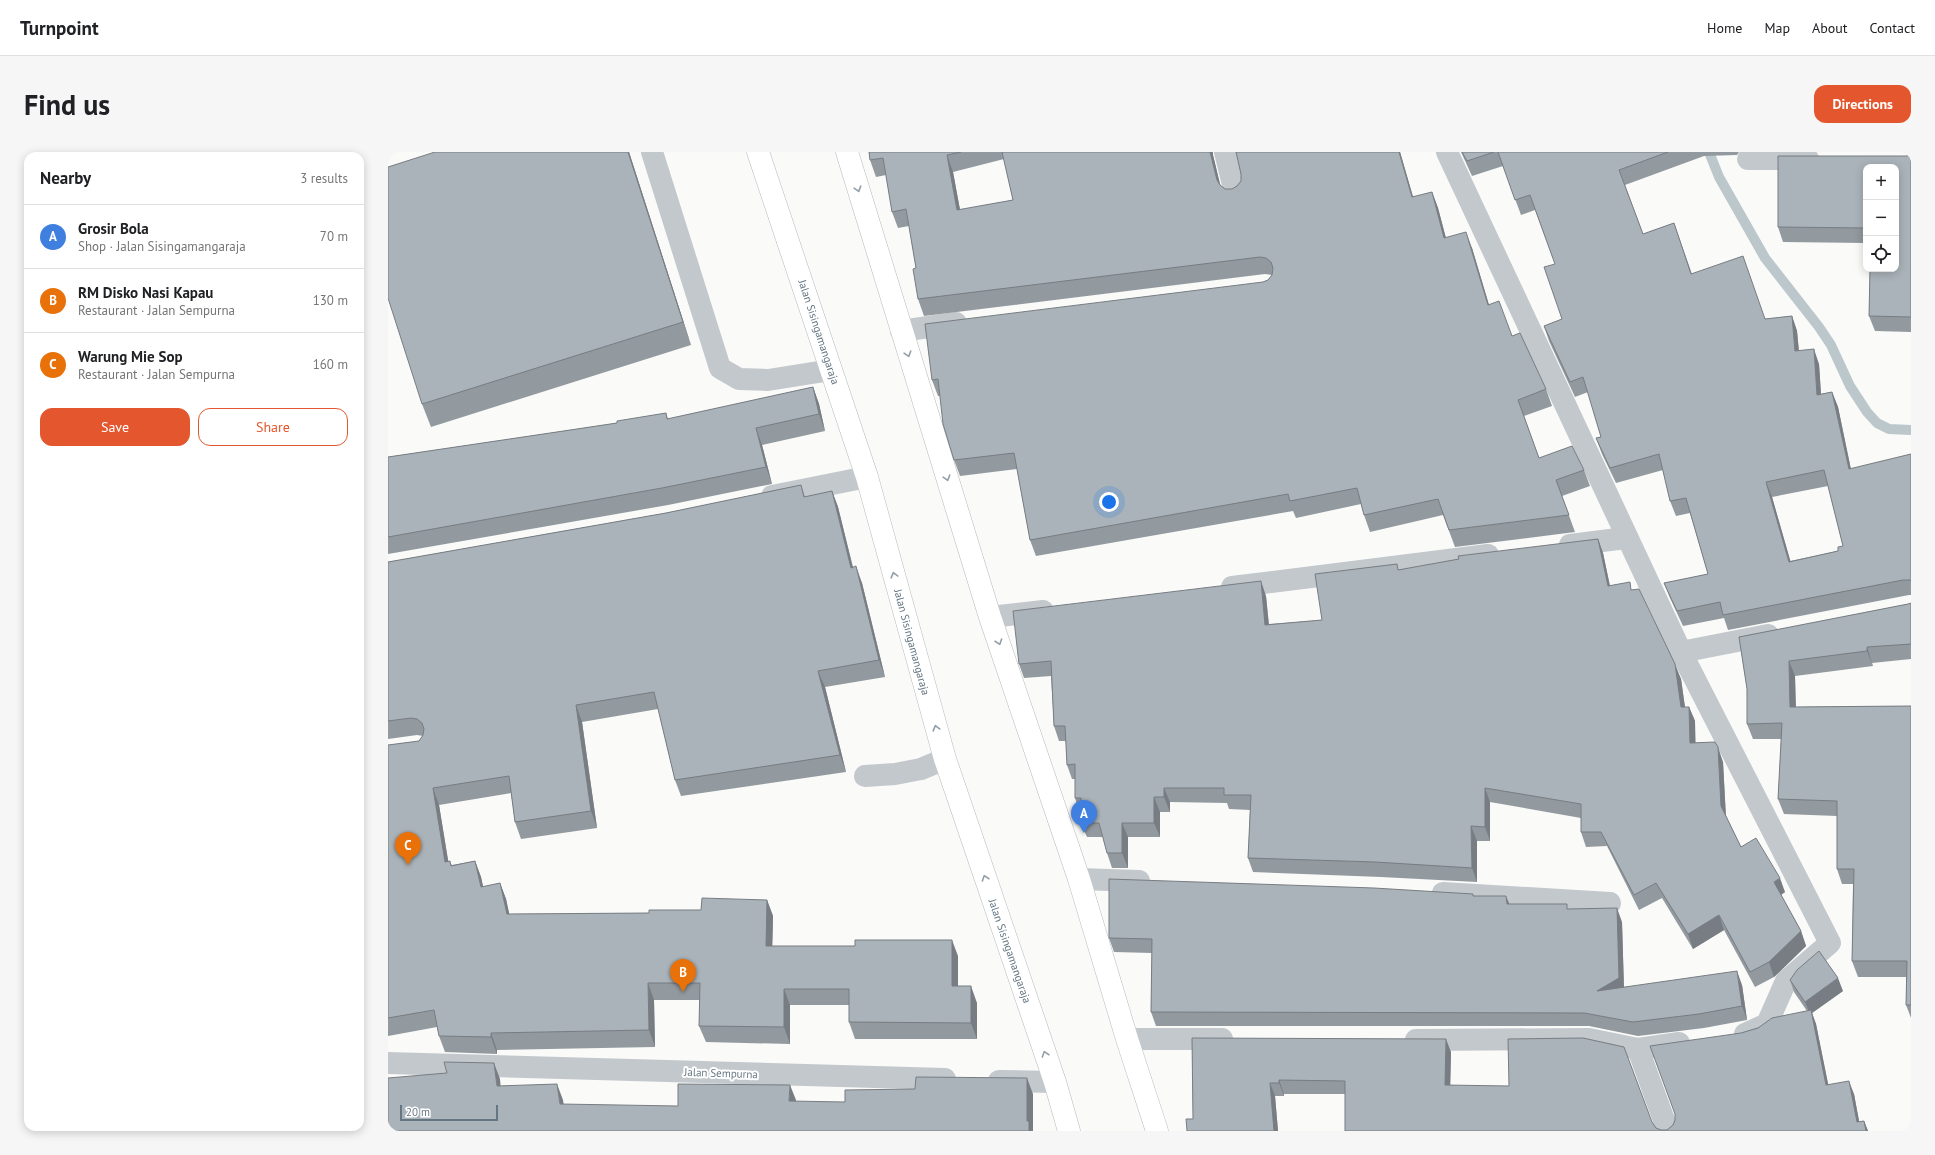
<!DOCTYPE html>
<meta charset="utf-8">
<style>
:root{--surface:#fff;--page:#f6f6f6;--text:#202124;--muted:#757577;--line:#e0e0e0;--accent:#e4572e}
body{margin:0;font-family:"PT Sans",sans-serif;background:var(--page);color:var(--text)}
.controls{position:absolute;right:12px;top:12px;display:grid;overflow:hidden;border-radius:8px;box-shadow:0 2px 10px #0003}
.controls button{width:36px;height:36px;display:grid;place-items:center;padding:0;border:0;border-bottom:1px solid var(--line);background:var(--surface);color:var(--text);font:20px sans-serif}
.scale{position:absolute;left:12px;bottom:10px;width:98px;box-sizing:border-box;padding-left:4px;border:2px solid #657683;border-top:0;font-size:11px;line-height:14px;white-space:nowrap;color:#657683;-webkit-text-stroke:3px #fff;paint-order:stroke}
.you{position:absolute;left:721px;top:350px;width:14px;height:14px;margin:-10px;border:3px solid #fff;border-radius:50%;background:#1a73e8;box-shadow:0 0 0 6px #1a73e833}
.badge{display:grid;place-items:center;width:26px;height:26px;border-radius:50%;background:var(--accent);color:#fff;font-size:13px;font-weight:700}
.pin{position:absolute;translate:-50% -33px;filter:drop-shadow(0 1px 2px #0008)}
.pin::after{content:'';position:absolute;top:21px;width:14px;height:12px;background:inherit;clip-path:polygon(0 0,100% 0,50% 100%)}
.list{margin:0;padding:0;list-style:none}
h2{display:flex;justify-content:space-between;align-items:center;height:52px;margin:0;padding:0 16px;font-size:17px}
h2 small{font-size:13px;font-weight:400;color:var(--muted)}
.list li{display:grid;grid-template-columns:26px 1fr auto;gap:12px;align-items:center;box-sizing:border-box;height:64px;padding:0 16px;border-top:1px solid var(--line)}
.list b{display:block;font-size:15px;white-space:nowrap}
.list p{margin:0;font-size:13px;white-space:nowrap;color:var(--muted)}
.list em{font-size:13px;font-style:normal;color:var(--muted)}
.actions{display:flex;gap:8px;padding:12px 16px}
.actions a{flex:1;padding:9px 0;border:1px solid var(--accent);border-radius:12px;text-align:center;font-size:14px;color:var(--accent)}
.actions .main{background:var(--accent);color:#fff}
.icon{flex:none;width:22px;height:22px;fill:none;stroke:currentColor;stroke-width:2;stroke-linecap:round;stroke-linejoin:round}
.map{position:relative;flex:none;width:1523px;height:979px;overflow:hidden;border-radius:12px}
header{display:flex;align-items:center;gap:24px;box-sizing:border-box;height:56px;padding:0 20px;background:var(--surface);border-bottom:1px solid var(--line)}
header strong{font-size:19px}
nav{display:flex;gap:22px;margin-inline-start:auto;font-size:14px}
.intro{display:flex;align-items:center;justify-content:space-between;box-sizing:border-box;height:96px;padding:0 24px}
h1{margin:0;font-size:28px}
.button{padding:10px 18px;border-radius:12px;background:var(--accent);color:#fff;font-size:14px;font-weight:700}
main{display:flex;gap:24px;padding:0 24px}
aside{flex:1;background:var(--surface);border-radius:12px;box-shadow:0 2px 10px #0003}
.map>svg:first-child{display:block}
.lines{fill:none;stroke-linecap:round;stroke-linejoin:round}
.stream{stroke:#bbc7cb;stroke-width:10}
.major-casing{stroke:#b5babe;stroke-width:23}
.minor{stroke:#c3c8cc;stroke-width:22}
.major{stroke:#fff;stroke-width:22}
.wall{fill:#929a9f;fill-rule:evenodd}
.shaded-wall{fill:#777d82}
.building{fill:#aab3b9;stroke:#777d82;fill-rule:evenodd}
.oneway{stroke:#939fa8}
.labels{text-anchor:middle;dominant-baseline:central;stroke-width:4;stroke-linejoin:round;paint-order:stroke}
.street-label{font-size:11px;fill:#657683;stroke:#fff}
</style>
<header>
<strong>Turnpoint</strong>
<nav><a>Home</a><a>Map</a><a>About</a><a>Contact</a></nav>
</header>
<div class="intro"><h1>Find us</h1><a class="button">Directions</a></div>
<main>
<aside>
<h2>Nearby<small>3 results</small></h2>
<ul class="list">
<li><span class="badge" style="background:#3f7fe0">A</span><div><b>Grosir Bola</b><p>Shop · Jalan Sisingamangaraja</p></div><em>70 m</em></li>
<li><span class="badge" style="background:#e8710a">B</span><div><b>RM Disko Nasi Kapau</b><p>Restaurant · Jalan Sempurna</p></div><em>130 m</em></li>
<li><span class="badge" style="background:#e8710a">C</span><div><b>Warung Mie Sop</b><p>Restaurant · Jalan Sempurna</p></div><em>160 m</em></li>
</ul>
<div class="actions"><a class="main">Save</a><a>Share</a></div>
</aside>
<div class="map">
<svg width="1523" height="979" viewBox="0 0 1523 979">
<rect width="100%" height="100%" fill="#fafaf8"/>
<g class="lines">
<!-- stream -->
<path class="stream" d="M 1321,0 L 1331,25 L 1377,106 L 1431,175 L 1443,193 L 1462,234 L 1479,260 L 1489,271 L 1501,277 L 1523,278"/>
<defs>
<g id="major">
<path d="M 370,0 L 479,325 L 557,607 L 667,930 L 681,979"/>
<path d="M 459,0 L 602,465 L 691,727 L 739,887 L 769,979"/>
</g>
</defs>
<!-- major casing -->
<use href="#major" class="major-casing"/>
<!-- minor -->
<g class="minor">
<path d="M 264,0 L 332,216 L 351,227 L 380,228 L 443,218"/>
<path d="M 837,0 L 847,41"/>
<path d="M 1059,0 L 1293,500 L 1442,791 L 1398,829 L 1379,872 L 1357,882"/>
<path d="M 1360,7 L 1420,7"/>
<path d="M 513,179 L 568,171"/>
<path d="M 384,344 L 479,325"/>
<path d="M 1182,393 L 1238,386"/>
<path d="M 844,435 L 1100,403"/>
<path d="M 602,465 L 655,459"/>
<path d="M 1293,500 L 1380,483"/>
<path d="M 477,624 L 507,622 L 533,617 L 557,607"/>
<path d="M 691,727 L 751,729"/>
<path d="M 1055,741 L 1222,751"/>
<path d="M 739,887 L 834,887"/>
<path d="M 1028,888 L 1201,887 L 1250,897 L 1280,979"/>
<path d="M 1250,897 L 1291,891"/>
<path d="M 0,911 L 557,927"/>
<path d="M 611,929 L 667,930"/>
</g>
<!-- major -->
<use href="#major" class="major"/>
</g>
<!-- wall -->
<g class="wall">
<path d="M 241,0 L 303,193 L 43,275 L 34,252 Z"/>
<path d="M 481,0 L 825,0 L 825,3 L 832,33 L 837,37 L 844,37 L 849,34 L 853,29 L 853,22 L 848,0 L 1012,0 L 1025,45 L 1044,40 L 1050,56 L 1058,86 L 1084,96 L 1101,153 L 1124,184 L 1158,237 L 1164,254 L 1136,264 L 1151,306 L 1196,318 L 1202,334 L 1174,344 L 1187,380 L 1067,395 L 1055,363 L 982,380 L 976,363 L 973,352 L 908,366 L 905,359 L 648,404 L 642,388 L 629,317 L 572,324 L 566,308 L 552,244 L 550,244 L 544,228 L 875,130 L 880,128 L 884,123 L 877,122 L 536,164 L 530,147 L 528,116 L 521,74 L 510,76 L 504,60 L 498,23 L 488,25 L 482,8 ZM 616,7 L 625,48 L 572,58 L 565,20 Z"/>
<path d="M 1073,0 L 1351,0 L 1349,3 L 1316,4 L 1237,33 L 1255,82 L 1286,71 L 1304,122 L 1378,167 L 1404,164 L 1409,179 L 1411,198 L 1431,212 L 1433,242 L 1444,240 L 1450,255 L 1463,317 L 1523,302 L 1523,443 L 1521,443 L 1340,478 L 1336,466 L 1295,474 L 1282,446 L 1276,431 L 1320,422 L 1302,361 L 1288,364 L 1282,349 L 1275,318 L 1228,331 L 1214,302 L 1208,286 L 1213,285 L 1200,240 L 1187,245 L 1161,189 L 1156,174 L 1174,167 L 1167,112 L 1147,58 L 1133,63 L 1115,14 L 1084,24 ZM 1440,334 L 1455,394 L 1450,399 L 1402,409 L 1384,345 Z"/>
<path d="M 1523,3 L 1523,180 L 1487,179 L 1481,164 L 1482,117 L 1508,117 L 1508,15 L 1478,15 L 1478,91 L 1395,90 L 1390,75 L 1390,4 L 1518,4 Z"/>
<path d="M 425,235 L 431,252 L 437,279 L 374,293 L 384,332 L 280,353 L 0,402 L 0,305 L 142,284 L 229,271 L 278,261 L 280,267 Z"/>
<path d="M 413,333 L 417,345 L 444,339 L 450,355 L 465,415 L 474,431 L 497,525 L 437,535 L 458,620 L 293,644 L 287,628 L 270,557 L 194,570 L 209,676 L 133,687 L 127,670 L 123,641 L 51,653 L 60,709 L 64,713 L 87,709 L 93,725 L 95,735 L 112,731 L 118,747 L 121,762 L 261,761 L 313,758 L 379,748 L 385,764 L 384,794 L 570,804 L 570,834 L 589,851 L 589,887 L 467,887 L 461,870 L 461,853 L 402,853 L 402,892 L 318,890 L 311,874 L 312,848 L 266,848 L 267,895 L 109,898 L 109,902 L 57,900 L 51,884 L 49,875 L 0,884 L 0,593 L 31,589 L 35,584 L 29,583 L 0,587 L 0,410 L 278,361 Z"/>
<path d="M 1210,387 L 1215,401 L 1222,434 L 1245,438 L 1293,527 L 1297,555 L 1301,555 L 1307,569 L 1307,591 L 1335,610 L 1338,664 L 1353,695 L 1397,740 L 1393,743 L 1413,779 L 1418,794 L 1386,825 L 1367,835 L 1336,778 L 1305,797 L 1274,746 L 1251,758 L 1219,694 L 1198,695 L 1193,680 L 1193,666 L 1102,650 L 1102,689 L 1089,689 L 1089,730 L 993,725 L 865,720 L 860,706 L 862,658 L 841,657 L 839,651 L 782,650 L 782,660 L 772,660 L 772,685 L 740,685 L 740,716 L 724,716 L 719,701 L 715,685 L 699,685 L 693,671 L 693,661 L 692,661 L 687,646 L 687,627 L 684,627 L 679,613 L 678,589 L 671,589 L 666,574 L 663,524 L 636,526 L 631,512 L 878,444 L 881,472 L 934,468 L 1011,418 Z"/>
<path d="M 1523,451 L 1523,507 L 1484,511 L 1485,514 L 1407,524 L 1408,555 L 1523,554 L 1523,866 L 1518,853 L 1518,825 L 1470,825 L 1464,809 L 1465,732 L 1454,732 L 1449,717 L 1449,664 L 1396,662 L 1390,647 L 1393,587 L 1365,587 L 1359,572 L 1359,537 L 1351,485 L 1520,452 Z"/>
<path d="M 1085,742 L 1085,744 L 1121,752 L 1180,757 L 1234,770 L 1236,835 L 1354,833 L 1359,868 L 1316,876 L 1250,884 L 1201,874 L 768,874 L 763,860 L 764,801 L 726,800 L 721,786 Z"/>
<path d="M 1402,828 L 1455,839 L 1424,861 L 1428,872 L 1440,933 L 1466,942 L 1471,970 L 1476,969 L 1480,979 L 957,979 L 957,942 L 896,942 L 896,944 L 887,944 L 890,979 L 799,979 L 805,967 L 804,886 L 1063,900 L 1062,933 L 1264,970 L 1268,976 L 1273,978 L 1279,978 L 1285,973 L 1353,881 L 1419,859 L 1406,840 Z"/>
</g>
<!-- shaded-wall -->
<g class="shaded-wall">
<path d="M 240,0 L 241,0 L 303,193 L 295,170 Z"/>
<path d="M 822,0 L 825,0 L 825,3 L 835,44 L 829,28 Z"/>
<path d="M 1011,0 L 1012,0 L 1030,62 L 1024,45 Z"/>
<path d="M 559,3 L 565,20 L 575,74 L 569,58 Z"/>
<path d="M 1044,40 L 1050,56 L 1062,102 L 1056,86 Z"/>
<path d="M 1078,80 L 1084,96 L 1106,170 L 1100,153 Z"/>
<path d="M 1404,164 L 1409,179 L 1412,214 L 1407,199 Z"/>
<path d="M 1426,197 L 1431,212 L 1434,258 L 1429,243 Z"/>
<path d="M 425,235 L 431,252 L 437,279 L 431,262 Z"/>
<path d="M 1444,240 L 1450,255 L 1466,333 L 1461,317 Z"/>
<path d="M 368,276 L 374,293 L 384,332 L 378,315 Z"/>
<path d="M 1378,330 L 1384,345 L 1407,425 L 1401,410 Z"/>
<path d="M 444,339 L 450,355 L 469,433 L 463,416 Z"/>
<path d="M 1210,387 L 1215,401 L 1225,449 L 1220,434 Z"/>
<path d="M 468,414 L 474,431 L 497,525 L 491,508 Z"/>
<path d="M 873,429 L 878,444 L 882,487 L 877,473 Z"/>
<path d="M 1479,495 L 1484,511 L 1485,514 L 1479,499 Z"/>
<path d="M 1401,509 L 1407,524 L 1408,571 L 1402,555 Z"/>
<path d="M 1287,512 L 1293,527 L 1299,570 L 1293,555 Z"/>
<path d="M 430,519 L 437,535 L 458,620 L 452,603 Z"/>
<path d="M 188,553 L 194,570 L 209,676 L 203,659 Z"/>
<path d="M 1301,555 L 1307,569 L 1308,606 L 1302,591 Z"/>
<path d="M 1330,595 L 1335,610 L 1338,668 L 1333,654 Z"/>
<path d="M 45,636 L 51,653 L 63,726 L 57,710 Z"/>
<path d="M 776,636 L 782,650 L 782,660 L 776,645 Z"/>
<path d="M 1097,636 L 1102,650 L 1102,689 L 1097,675 Z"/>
<path d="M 766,645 L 772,660 L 772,685 L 766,671 Z"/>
<path d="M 734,671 L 740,685 L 740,716 L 734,701 Z"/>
<path d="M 1083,674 L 1089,689 L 1089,730 L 1084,716 Z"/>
<path d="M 87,709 L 93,725 L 99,752 L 93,735 Z"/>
<path d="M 1392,726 L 1397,740 L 1391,744 L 1386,730 Z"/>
<path d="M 112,731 L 118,747 L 125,779 L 119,762 Z"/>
<path d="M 1118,744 L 1124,758 L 1119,752 Z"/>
<path d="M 379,748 L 385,764 L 384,811 L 378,794 Z"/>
<path d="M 1229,756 L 1234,770 L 1236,840 L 1209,839 Z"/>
<path d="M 1331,763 L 1336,778 L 1305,797 L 1300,782 Z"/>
<path d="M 1413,779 L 1418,794 L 1386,825 L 1381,810 Z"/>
<path d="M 564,788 L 570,804 L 570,851 L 564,834 Z"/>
<path d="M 1349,819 L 1354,833 L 1359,868 L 1354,854 Z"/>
<path d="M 1450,826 L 1455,839 L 1424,861 L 1428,872 L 1443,946 L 1438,933 L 1422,862 L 1417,850 Z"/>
<path d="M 260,831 L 266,848 L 267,895 L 261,878 Z"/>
<path d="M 583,834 L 589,851 L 589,887 L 583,871 Z"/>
<path d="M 396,837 L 402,853 L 402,892 L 396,875 Z"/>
<path d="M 103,881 L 109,898 L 109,902 L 103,885 Z"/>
<path d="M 1058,887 L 1063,900 L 1062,946 L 1057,933 Z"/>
<path d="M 106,911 L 112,927 L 114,950 L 109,934 Z"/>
<path d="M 639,926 L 645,942 L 645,979 L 641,979 L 639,969 Z"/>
<path d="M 891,928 L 896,942 L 896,944 L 891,931 Z"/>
<path d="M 1461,929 L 1466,942 L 1473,979 L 1469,970 Z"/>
<path d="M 882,931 L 887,944 L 890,979 L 886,979 Z"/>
<path d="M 169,932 L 175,948 L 178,968 L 172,952 Z"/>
<path d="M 402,933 L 408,948 L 407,965 L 401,949 Z"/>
<path d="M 1476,969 L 1480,979 L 1478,979 Z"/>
</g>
<!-- building -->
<g class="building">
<path d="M 47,0 L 240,0 L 295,170 L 34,252 L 0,146 L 0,15 Z"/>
<path d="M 481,0 L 573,0 L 559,3 L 569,58 L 625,48 L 614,0 L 822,0 L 829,28 L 832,33 L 837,37 L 844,37 L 849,34 L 853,29 L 853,22 L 848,0 L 1011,0 L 1024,45 L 1044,40 L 1056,86 L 1078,80 L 1100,153 L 1111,149 L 1124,184 L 1132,181 L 1158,237 L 1130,248 L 1151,306 L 1184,294 L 1196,318 L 1168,328 L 1181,363 L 1061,378 L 1050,347 L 976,363 L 969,336 L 902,349 L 900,342 L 642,388 L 626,301 L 566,308 L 555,272 L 550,227 L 544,228 L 537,172 L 875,130 L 880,128 L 884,123 L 885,116 L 883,110 L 878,106 L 872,105 L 530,147 L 525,117 L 528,116 L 518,57 L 504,60 L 495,6 L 482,8 Z"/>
<path d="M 1074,0 L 1106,0 L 1079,9 Z"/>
<path d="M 1110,0 L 1280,0 L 1231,18 L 1255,82 L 1286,71 L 1303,122 L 1355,104 L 1377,167 L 1404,164 L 1407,199 L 1426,197 L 1429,243 L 1444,240 L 1461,317 L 1523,302 L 1523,429 L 1522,428 L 1515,428 L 1335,463 L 1332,450 L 1289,459 L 1276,431 L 1320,422 L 1298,346 L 1282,349 L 1271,302 L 1222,316 L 1208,286 L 1213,285 L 1195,225 L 1182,230 L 1156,174 L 1174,167 L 1156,115 L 1167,112 L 1142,43 L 1127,48 ZM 1436,318 L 1455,394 L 1450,395 L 1450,399 L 1401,410 L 1378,330 Z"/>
<path d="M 1523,3 L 1523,165 L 1481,164 L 1482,117 L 1508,117 L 1508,15 L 1478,15 L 1478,76 L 1390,75 L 1390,4 L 1518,4 Z"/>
<path d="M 425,235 L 431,262 L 368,276 L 378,315 L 274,336 L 0,385 L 0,305 L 142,284 L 229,271 L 229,269 L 278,261 L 279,267 Z"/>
<path d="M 413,333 L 416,345 L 444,339 L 463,416 L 468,414 L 491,508 L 430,519 L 452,603 L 287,628 L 266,540 L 188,553 L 203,659 L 127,670 L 121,624 L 45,636 L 57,710 L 62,709 L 63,714 L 87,709 L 93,735 L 112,731 L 119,762 L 261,761 L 261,758 L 313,758 L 314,746 L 379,748 L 378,794 L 467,794 L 467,788 L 564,788 L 564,834 L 583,834 L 583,871 L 461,870 L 461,837 L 396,837 L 396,875 L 311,874 L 312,831 L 260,831 L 261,878 L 103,881 L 103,885 L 51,884 L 46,858 L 0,866 L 0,593 L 31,589 L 35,583 L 36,577 L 34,571 L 29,567 L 23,566 L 0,569 L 0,410 L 278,361 Z"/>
<path d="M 1210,387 L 1220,434 L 1242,430 L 1243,438 L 1251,437 L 1287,512 L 1293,555 L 1301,555 L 1302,591 L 1327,590 L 1330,595 L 1333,654 L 1353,695 L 1368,686 L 1392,726 L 1386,730 L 1413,779 L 1381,810 L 1362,820 L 1331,763 L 1300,782 L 1268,731 L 1246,743 L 1213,680 L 1193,680 L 1193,652 L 1097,636 L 1097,675 L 1083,674 L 1084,716 L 987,710 L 860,706 L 863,643 L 836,643 L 836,636 L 776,636 L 776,645 L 766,645 L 766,671 L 734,671 L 734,701 L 719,701 L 711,671 L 693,671 L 693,646 L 687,646 L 687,612 L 679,613 L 677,574 L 666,574 L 663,509 L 631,512 L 625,459 L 873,429 L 877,473 L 934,468 L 927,422 L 1009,412 L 1010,418 L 1071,407 L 1070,404 Z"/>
<path d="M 1523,451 L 1523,492 L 1479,495 L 1479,499 L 1401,509 L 1402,555 L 1523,554 L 1523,853 L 1518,853 L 1519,809 L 1464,809 L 1466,717 L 1449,717 L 1449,649 L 1390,647 L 1394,571 L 1359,572 L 1359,537 L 1351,485 L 1520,452 Z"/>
<path d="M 721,727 L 986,736 L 1085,742 L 1085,744 L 1118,744 L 1119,752 L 1179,752 L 1179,757 L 1229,756 L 1231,826 L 1209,839 L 1349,819 L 1354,854 L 1311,862 L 1245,870 L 1196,861 L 763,860 L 764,787 L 721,786 Z"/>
<path d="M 1431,799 L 1450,826 L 1417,850 L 1402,828 L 1409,818 Z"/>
<path d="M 1423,858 L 1438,933 L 1461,929 L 1469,970 L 1476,969 L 1478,979 L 957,979 L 957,929 L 891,928 L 891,931 L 882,931 L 886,979 L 799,979 L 798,967 L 805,967 L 804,886 L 1058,887 L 1057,933 L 1121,934 L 1120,887 L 1195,886 L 1236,895 L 1264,970 L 1268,976 L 1273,978 L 1279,978 L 1285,973 L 1287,968 L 1287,962 L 1262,894 L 1353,881 L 1370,876 L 1384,866 Z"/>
<path d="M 56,910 L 106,911 L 109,934 L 169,932 L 172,952 L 290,954 L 290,932 L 402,933 L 401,949 L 457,950 L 457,938 L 527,937 L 528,925 L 639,926 L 639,969 L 641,969 L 641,979 L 0,979 L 0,926 L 59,921 Z"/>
</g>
<!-- one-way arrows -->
<defs><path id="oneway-chevron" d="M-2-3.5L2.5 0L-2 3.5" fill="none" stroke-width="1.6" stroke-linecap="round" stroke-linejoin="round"/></defs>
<g class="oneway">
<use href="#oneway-chevron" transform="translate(470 37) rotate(73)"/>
<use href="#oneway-chevron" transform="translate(520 202) rotate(73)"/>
<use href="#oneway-chevron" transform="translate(559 326) rotate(73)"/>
<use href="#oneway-chevron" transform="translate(506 423) rotate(-105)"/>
<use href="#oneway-chevron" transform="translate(611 490) rotate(71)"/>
<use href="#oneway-chevron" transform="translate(548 576) rotate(-105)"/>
<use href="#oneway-chevron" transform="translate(597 726) rotate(-109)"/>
<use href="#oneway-chevron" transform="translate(657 902) rotate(-109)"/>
</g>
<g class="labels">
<!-- street labels -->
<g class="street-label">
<text transform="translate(431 180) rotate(72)">Jalan Sisingamangaraja</text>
<text transform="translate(524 490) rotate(75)">Jalan Sisingamangaraja</text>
<text transform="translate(622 799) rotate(71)">Jalan Sisingamangaraja</text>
<text transform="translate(333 921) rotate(2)">Jalan Sempurna</text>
</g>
</g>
</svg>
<div class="controls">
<button>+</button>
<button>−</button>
<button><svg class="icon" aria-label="locate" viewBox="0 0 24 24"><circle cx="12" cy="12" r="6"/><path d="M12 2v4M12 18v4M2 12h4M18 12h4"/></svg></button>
</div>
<div class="scale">20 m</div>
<div class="you"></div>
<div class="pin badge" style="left:696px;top:681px;background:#3f7fe0">A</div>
<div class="pin badge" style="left:295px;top:840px;background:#e8710a">B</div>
<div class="pin badge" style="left:20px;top:713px;background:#e8710a">C</div>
</div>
</main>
